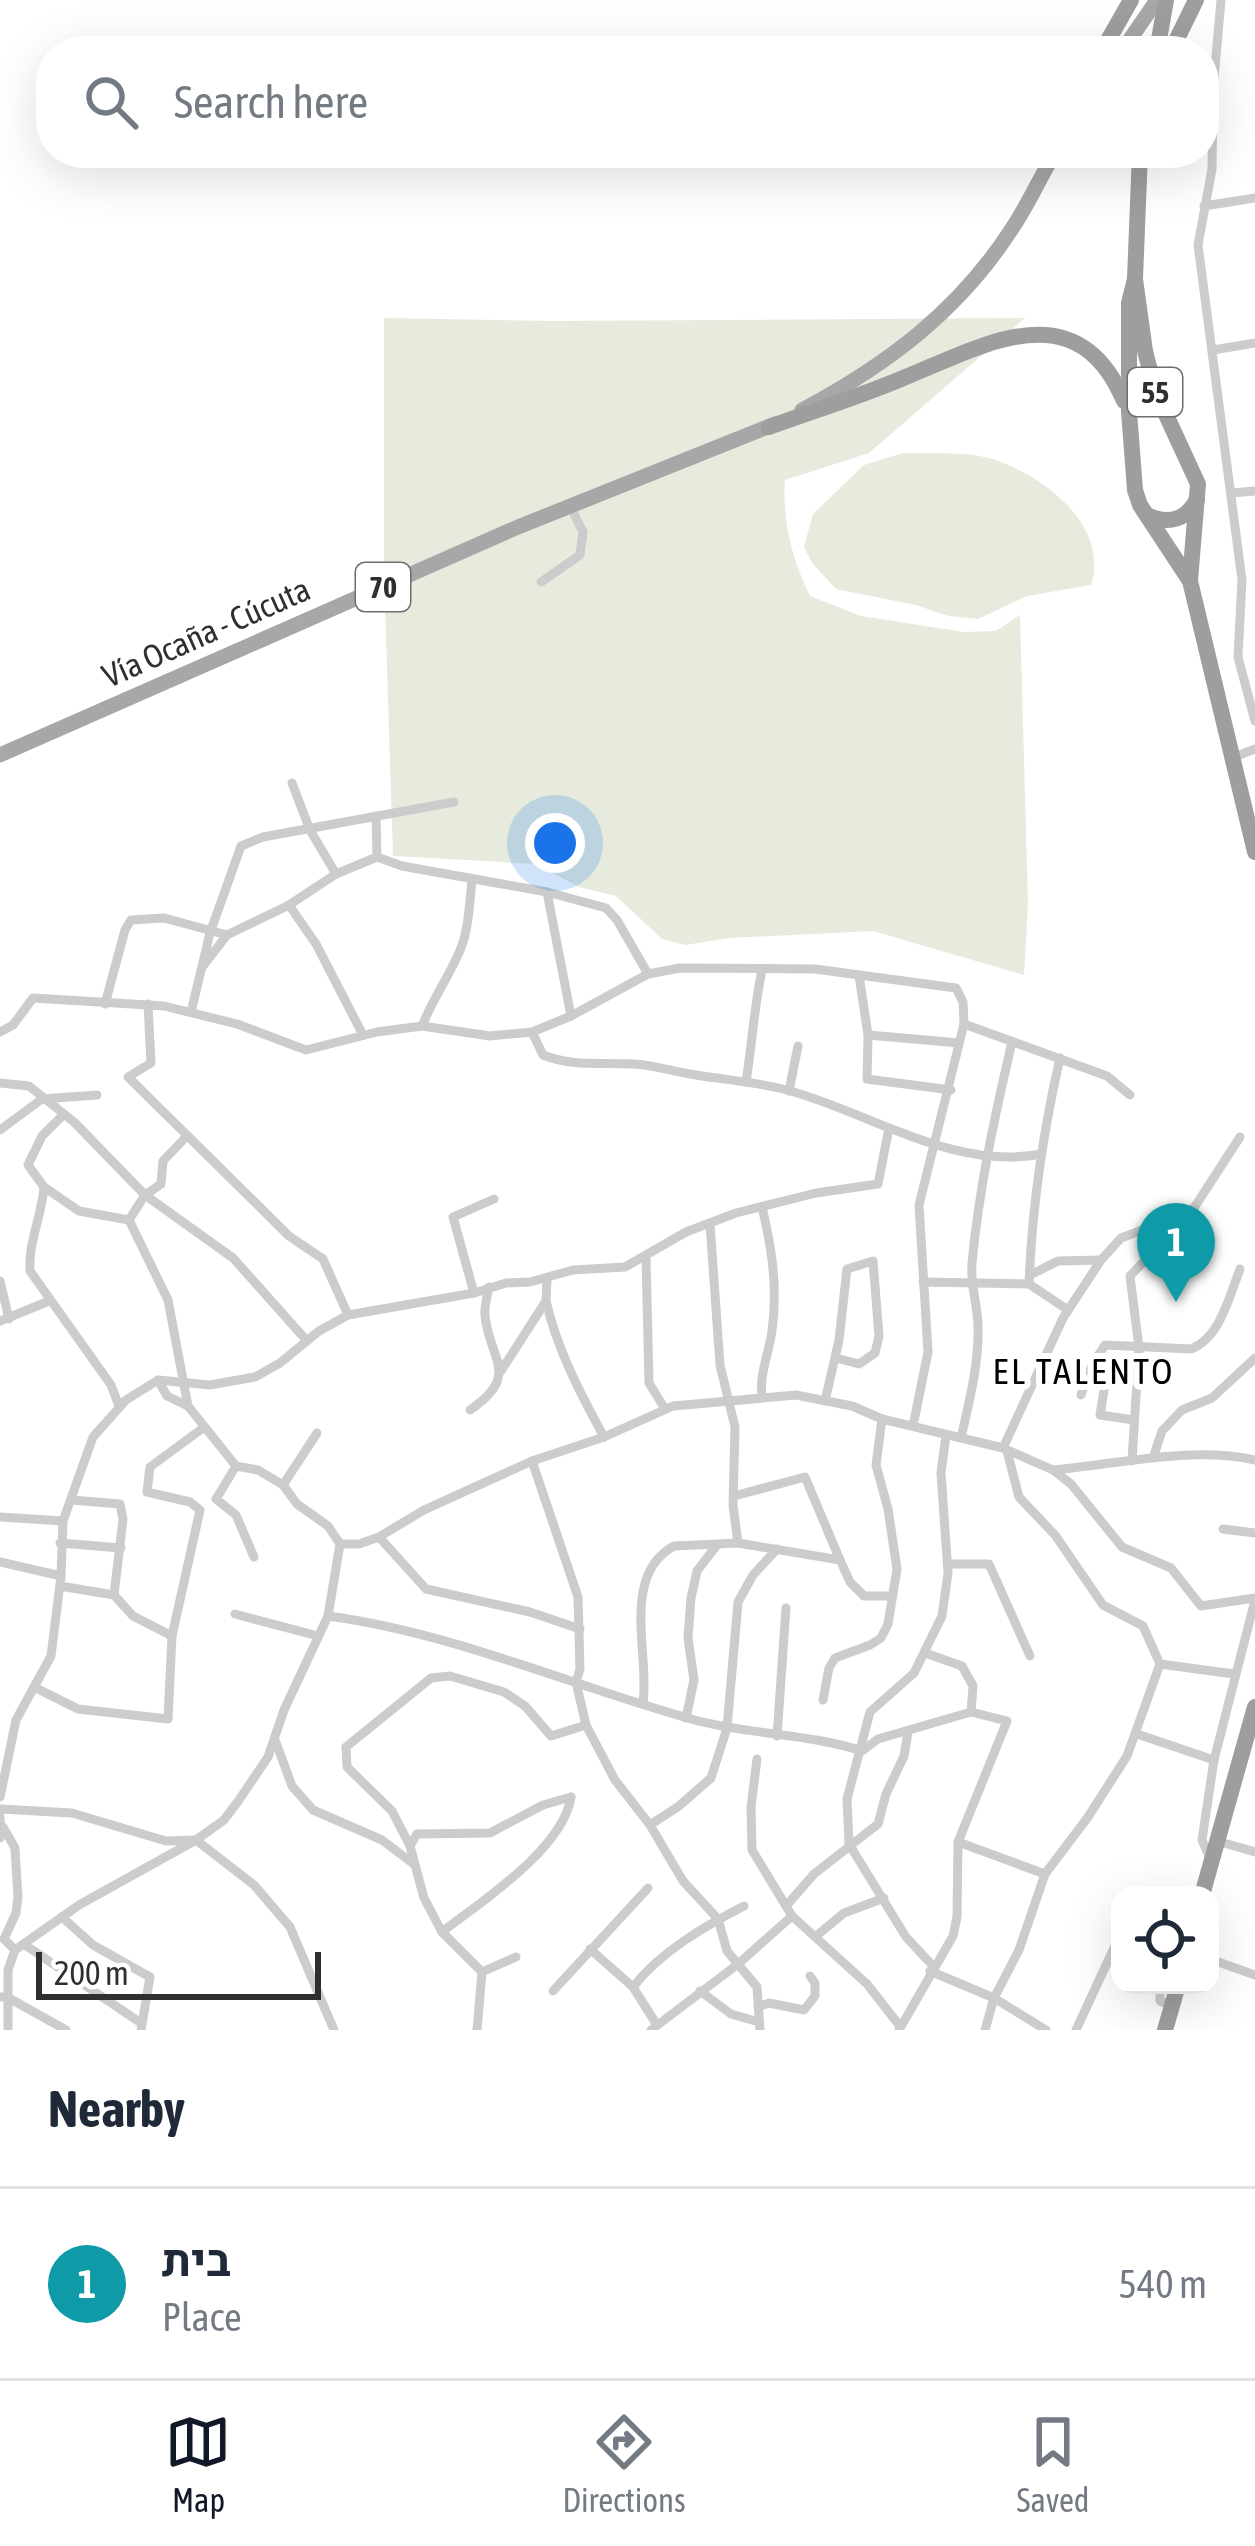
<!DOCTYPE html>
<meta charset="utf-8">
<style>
:root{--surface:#fff;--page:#f2f2f3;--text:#1f2937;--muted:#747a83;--line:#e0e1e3;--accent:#111827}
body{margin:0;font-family:"Asap Condensed",Heebo,sans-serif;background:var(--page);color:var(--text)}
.controls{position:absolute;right:36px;bottom:36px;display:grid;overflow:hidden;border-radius:24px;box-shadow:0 12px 48px #0002}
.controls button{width:108px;height:108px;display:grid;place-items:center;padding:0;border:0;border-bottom:3px solid var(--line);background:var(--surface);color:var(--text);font:60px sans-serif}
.scale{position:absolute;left:36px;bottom:30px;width:285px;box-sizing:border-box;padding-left:12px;border:6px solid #2f2f2f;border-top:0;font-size:33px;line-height:42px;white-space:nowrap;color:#2f2f2f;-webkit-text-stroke:9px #fff;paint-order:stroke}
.you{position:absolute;left:555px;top:843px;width:42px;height:42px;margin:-30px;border:9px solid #fff;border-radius:50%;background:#1a73e8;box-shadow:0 0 0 18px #1a73e833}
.badge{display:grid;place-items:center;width:78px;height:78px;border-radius:50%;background:var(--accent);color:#fff;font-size:39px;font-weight:700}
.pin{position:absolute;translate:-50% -99px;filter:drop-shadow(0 3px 6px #0008)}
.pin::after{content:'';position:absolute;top:63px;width:42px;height:36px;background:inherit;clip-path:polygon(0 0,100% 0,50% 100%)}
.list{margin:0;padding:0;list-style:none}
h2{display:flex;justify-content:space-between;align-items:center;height:156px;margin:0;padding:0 48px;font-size:51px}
h2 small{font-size:39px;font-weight:400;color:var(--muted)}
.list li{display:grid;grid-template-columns:78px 1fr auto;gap:36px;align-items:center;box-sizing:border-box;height:192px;padding:0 48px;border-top:3px solid var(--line)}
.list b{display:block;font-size:45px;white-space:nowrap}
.list p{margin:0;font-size:39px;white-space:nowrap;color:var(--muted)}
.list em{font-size:39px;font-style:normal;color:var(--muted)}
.icon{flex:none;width:66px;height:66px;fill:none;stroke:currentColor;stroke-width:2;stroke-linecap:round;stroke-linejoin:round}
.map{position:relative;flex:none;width:1255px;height:2030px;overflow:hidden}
.search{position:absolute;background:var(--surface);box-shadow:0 12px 48px #0002;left:36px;right:36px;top:36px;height:132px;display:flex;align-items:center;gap:30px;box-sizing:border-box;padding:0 42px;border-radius:48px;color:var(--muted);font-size:45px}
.sheet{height:348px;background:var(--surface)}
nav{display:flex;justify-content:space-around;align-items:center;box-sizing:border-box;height:168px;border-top:3px solid var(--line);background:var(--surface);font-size:33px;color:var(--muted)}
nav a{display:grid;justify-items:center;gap:6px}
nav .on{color:var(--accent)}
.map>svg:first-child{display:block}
.green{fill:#e7ebde}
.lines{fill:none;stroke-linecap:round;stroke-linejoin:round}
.minor{stroke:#ccc;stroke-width:9}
.primary{stroke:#a7a7a7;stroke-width:15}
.trunk{stroke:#9e9e9e;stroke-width:16}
.labels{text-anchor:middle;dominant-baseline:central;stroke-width:12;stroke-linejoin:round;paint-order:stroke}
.shield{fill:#fff;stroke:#6d6d6d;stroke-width:3}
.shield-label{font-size:30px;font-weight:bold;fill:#2f2f2f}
.street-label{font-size:33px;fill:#2f2f2f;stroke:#fff}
.neighbourhood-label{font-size:36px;letter-spacing:3px;fill:#000;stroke:#fff}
</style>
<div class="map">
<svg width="1255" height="2030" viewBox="0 0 1255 2030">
<rect width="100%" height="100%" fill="#fff"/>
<!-- green -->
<g class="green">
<path d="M 384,318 L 552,321 L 1025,318 L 869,453 L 785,480 C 782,521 792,559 810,596 L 861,616 L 964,632 L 996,631 L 1020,615 L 1028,904 L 1024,975 L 873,931 L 730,938 L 685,945 L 662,939 L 616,896 L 579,887 L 536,864 L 393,856 L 384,573 Z"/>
<path d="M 903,453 C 930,454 963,451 989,458 C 1041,473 1110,524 1091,585 L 1027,596 L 978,619 L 948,616 L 916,605 L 836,589 L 812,563 L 804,547 L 813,514 L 864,465 Z"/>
</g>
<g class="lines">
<!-- minor -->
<g class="minor">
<path d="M 1221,0 L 1213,90 L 1212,169 L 1198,245 L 1242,580 L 1238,657 L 1255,721"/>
<path d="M 1204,206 L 1255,198"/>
<path d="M 1213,350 L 1255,343"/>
<path d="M 1231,493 L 1255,491"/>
<path d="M 541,582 L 580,555 L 583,532 L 570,506"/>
<path d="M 1232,758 L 1255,749"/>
<path d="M 292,783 L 310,830 L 336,874"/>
<path d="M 376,816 L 377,857"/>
<path d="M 547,892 L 571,1016"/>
<path d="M 289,905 L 316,944 L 363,1035"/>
<path d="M 203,966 L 227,935 L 289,905 L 336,874 L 377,857 L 402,866 L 547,892 L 606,908 L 617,920 L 648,974"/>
<path d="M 859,975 L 868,1035 L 867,1079 L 951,1090"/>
<path d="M 105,1004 L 125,930 L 131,920 L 164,918 L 227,935"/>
<path d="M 148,1004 L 151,1063 L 128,1077 L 289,1236 L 323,1259 L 348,1315"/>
<path d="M 191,1012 L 210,933 L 241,846 L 263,837 L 454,802"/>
<path d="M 964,1024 L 1107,1076 L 1130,1095"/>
<path d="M 422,1026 C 432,1001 446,981 457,957 C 469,934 469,906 472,881"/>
<path d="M 0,1032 L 13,1025 L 33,998 L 164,1006 L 237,1024 L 306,1050 L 377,1032 L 422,1026 L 490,1036 L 532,1032 L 571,1016 L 648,974 L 680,968 L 815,969 L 956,988 L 963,1002 L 964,1024 L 919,1205 L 928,1352 L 913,1426"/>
<path d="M 532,1032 L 543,1055 C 572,1067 602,1062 633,1064 C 654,1065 675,1072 696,1075 C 726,1080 757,1082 787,1090 C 869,1112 953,1171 1041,1154"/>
<path d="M 868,1035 L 959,1043"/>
<path d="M 746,1082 C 752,1044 754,1008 762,970"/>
<path d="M 0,1083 L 29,1086 L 74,1122 L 145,1195 L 233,1258 L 307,1341"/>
<path d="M 789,1091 L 798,1046"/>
<path d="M 63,1115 L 42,1136 L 28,1165 L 44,1187 C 42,1215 28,1243 30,1271 L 111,1385 L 119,1406"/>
<path d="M 0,1130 L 42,1099 L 97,1095"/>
<path d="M 185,1138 L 163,1161 L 161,1184 L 145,1195 L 129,1220 L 168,1300 L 188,1406"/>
<path d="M 44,1187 L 79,1211 L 129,1220"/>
<path d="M 762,1207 C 772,1249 778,1288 772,1331 C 769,1353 759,1374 762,1397"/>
<path d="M 710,1224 L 720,1365 L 735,1427 L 733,1505 L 738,1543"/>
<path d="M 646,1257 L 649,1383 L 665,1409"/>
<path d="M 1030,1275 L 1058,1261 L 1101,1260"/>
<path d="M 0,1281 L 9,1319"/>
<path d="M 923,1282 L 1029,1284 L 1068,1310"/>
<path d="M 1029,1284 C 1032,1207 1043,1132 1060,1058"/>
<path d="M 474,1293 L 453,1217 L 494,1199"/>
<path d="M 546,1301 C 557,1349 580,1393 604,1437"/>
<path d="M 0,1321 L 49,1301"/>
<path d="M 501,1371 L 546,1301 L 547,1278"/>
<path d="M 1087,1379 L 1105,1384 L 1100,1415 L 1134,1420"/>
<path d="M 1081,1395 L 1092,1365 L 1105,1345 L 1191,1349 C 1220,1338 1229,1297 1240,1269"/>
<path d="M 825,1401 L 839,1340 L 847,1269 L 873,1261 L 879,1336 L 875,1353 L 859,1364 L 836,1358"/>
<path d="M 470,1410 C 521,1375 490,1361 485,1316 C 484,1307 487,1296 489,1287"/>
<path d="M 961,1438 C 969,1402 979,1365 978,1327 C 978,1305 970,1286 972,1263 C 979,1188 995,1115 1012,1042"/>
<path d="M 1003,1448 L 1063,1318 L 1101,1260 L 1121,1238 L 1192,1211 L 1240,1137"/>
<path d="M 1153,1458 L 1162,1431 L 1182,1410 L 1212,1398 L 1255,1358"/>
<path d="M 532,1461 L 578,1597 L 580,1669 L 576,1682 L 586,1725 L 615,1780 L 650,1825 L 683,1881 L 718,1919 L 727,1951 L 757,1987 L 760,2030"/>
<path d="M 1132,1461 L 1139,1348 L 1130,1276 L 1188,1215"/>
<path d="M 236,1466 L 216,1499 L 236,1515 L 254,1557"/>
<path d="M 1053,1470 C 1117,1464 1191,1446 1255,1460"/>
<path d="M 283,1485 L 317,1433"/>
<path d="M 734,1496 L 805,1477 L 840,1560"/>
<path d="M 72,1500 L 120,1504 L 123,1519 L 114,1595"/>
<path d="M 0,1517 L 63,1521"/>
<path d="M 1223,1529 L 1255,1533"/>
<path d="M 379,1537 L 426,1589 L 530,1612 L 580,1629"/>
<path d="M 60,1543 L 121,1548"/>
<path d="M 340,1544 L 359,1544 L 379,1537 L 424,1510 L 532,1461 L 604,1437 L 673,1406 L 796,1395 L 852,1406 L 882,1419 L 1003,1448 L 1053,1470 L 1071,1484 L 1122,1547 L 1171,1568 L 1201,1606 L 1255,1598"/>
<path d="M 0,1562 L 61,1576"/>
<path d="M 948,1564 L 989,1564 L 1030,1656"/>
<path d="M 60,1586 L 114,1595 L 133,1616 L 172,1636"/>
<path d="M 235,1614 L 318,1636"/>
<path d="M 328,1616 C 454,1633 569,1685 691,1719 C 747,1735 807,1733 862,1751 L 878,1739 L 971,1712 L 1007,1721 L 958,1842 L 957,1917 L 953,1936 L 899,2030"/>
<path d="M 925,1653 L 962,1666 L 973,1686 L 971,1712"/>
<path d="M 1160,1664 L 1234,1674"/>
<path d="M 36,1688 L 78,1709 L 168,1719 L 172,1636 L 200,1510 L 190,1502 L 147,1492 L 150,1467 L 203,1428"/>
<path d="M 823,1700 L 829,1668 L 835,1658 L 870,1645 L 881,1638 L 888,1624 L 897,1569 L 888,1509 L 876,1465 L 882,1419"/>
<path d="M 643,1702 C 650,1656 620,1575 674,1546 L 738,1543 L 840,1560 L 850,1582 L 864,1596 L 890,1596"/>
<path d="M 686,1718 L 694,1680 L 688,1638 L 691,1598 L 697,1571 L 717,1545"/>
<path d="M 1137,1734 L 1214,1760"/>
<path d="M 777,1736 L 786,1608"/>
<path d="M 275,1740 L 292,1786 L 313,1810 L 382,1840 L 415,1865"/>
<path d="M 757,1759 L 751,1807 L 752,1850 L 792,1916 L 867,1984 L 899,2025"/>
<path d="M 0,1797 L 16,1720 L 51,1656 L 61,1576 L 63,1521 L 93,1437 L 126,1400 L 158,1380 L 210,1385 L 255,1377 L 280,1363 L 319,1331 L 348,1315 L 474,1293 L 506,1283 L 530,1282 L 573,1270 L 625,1267 L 686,1232 L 736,1213 L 816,1193 L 878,1184 L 889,1128"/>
<path d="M 0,1809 L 72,1813 L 166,1841 L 196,1840 L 254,1885 L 290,1927 L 334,2030"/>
<path d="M 0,1817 L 0,1838"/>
<path d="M 650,1825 L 679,1806 L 711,1778 L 727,1728 L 738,1602 L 753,1575 L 777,1549"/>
<path d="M 3,1827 L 15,1848 L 18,1897 L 16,1913 L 4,1939 L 15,1950"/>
<path d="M 1217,1841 L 1255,1852"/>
<path d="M 958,1842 L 1045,1874"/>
<path d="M 410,1846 L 417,1834 L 490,1833 L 543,1805 L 571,1797"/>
<path d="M 1209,1856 L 1202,1840 L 1214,1760 L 1255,1600"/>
<path d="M 786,1906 L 814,1874 L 878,1824 L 886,1794 L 904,1756 L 908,1732"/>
<path d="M 62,1917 L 93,1945 L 150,1977 L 141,2030"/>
<path d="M 442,1932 C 482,1901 563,1849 571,1797"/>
<path d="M 815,1937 L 844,1913 L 884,1898"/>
<path d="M 25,1945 L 141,2023"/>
<path d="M 590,1949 L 633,1987 L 657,2025"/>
<path d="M 1210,1959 L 1255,1975"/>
<path d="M 933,1966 L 906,1937 L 849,1844 L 847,1799 L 870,1712 L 914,1673 L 942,1616 L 948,1573 L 941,1473 L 946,1435"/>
<path d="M 930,1971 L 994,1998 L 1046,2030"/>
<path d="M 482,1972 L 516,1957"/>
<path d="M 1160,1985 L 1160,2001 L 1172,2007"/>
<path d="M 633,1987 C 660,1952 705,1926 744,1906"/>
<path d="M 553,1991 L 648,1888"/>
<path d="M 700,1991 L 731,2014 L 759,2022"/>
<path d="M 0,1997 L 7,1997 L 66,2030"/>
<path d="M 758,2007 L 769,2003 L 804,2010 L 815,1996 L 815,1983 L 810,1976"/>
<path d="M 8,2030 L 8,1970 L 15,1950 L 79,1905 L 196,1840 L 224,1820 L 239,1800 L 268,1757 L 284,1710 L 328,1616 L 340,1544 L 328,1526 L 297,1504 L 283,1485 L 258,1470 L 236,1466 L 188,1406 L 167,1396 L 158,1380"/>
<path d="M 477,2030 L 482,1972 L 442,1932 L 424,1898 L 410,1846 L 392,1811 L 347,1767 L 346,1747 L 431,1678 L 450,1676 L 504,1692 L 525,1706 L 551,1736 L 586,1725"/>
<path d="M 651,2030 L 738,1964 L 792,1916"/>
<path d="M 985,2030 L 994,1998 L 1019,1950 L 1045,1874 L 1088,1817 L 1127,1756 L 1160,1664 L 1143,1626 L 1103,1605 L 1055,1535 L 1019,1497 L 1007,1451"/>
<path d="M 1076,2030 L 1120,1935"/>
</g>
<!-- primary -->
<g class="primary">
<path d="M 1122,51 L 1157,0"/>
<path d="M 802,410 C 888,364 960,310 1013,227 C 1029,203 1040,177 1055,153"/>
<path d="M 0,755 L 518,527 L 775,424"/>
</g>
<!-- trunk -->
<g class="trunk">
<path d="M 1102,51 L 1131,0"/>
<path d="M 1157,51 L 1166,0"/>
<path d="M 1171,51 L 1196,0"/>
<path d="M 1140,153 L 1135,279 L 1145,351 L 1156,393 L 1198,484 L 1190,580"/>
<path d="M 1050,160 L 1053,153"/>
<path d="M 1135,279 L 1129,303 L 1129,412 L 1135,490 L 1140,505 L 1190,581 L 1255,852"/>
<path d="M 769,427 C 813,411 858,397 901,379 C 979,348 1076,287 1124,401"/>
<path d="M 1147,515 C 1168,525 1187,520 1197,499"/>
<path d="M 1202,1895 L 1255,1707"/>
<path d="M 1165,2030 L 1178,1985"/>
</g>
</g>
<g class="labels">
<!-- shield labels -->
<g class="shield">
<rect x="1128" y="368" width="54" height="48" rx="9"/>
<rect x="356" y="563" width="54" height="48" rx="9"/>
</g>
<g class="shield-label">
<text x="1155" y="392">55</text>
<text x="383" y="587">70</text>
</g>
<!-- street labels -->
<g class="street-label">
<text transform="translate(206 632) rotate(-24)">Vía Ocaña - Cúcuta</text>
</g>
<!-- neighbourhood labels -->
<g class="neighbourhood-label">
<text x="1084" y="1371">EL TALENTO</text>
</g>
</g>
</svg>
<div class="controls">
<button><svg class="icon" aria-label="locate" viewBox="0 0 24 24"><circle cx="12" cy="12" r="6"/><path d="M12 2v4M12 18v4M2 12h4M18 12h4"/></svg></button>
</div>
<div class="scale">200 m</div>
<div class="you"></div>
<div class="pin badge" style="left:1176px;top:1302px;background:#0f9aa8">1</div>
<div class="search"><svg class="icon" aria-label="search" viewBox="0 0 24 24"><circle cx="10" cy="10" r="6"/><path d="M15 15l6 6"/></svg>Search here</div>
</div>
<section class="sheet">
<h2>Nearby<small></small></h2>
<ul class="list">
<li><span class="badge" style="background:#0f9aa8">1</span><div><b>בית</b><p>Place</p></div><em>540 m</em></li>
</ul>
</section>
<nav>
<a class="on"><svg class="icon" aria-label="map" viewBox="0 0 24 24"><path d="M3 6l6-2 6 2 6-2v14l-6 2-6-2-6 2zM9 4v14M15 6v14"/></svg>Map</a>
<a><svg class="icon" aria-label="directions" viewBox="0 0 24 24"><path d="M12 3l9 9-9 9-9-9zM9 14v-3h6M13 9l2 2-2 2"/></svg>Directions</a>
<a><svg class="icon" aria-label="saved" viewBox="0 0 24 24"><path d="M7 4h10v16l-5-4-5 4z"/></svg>Saved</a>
</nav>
